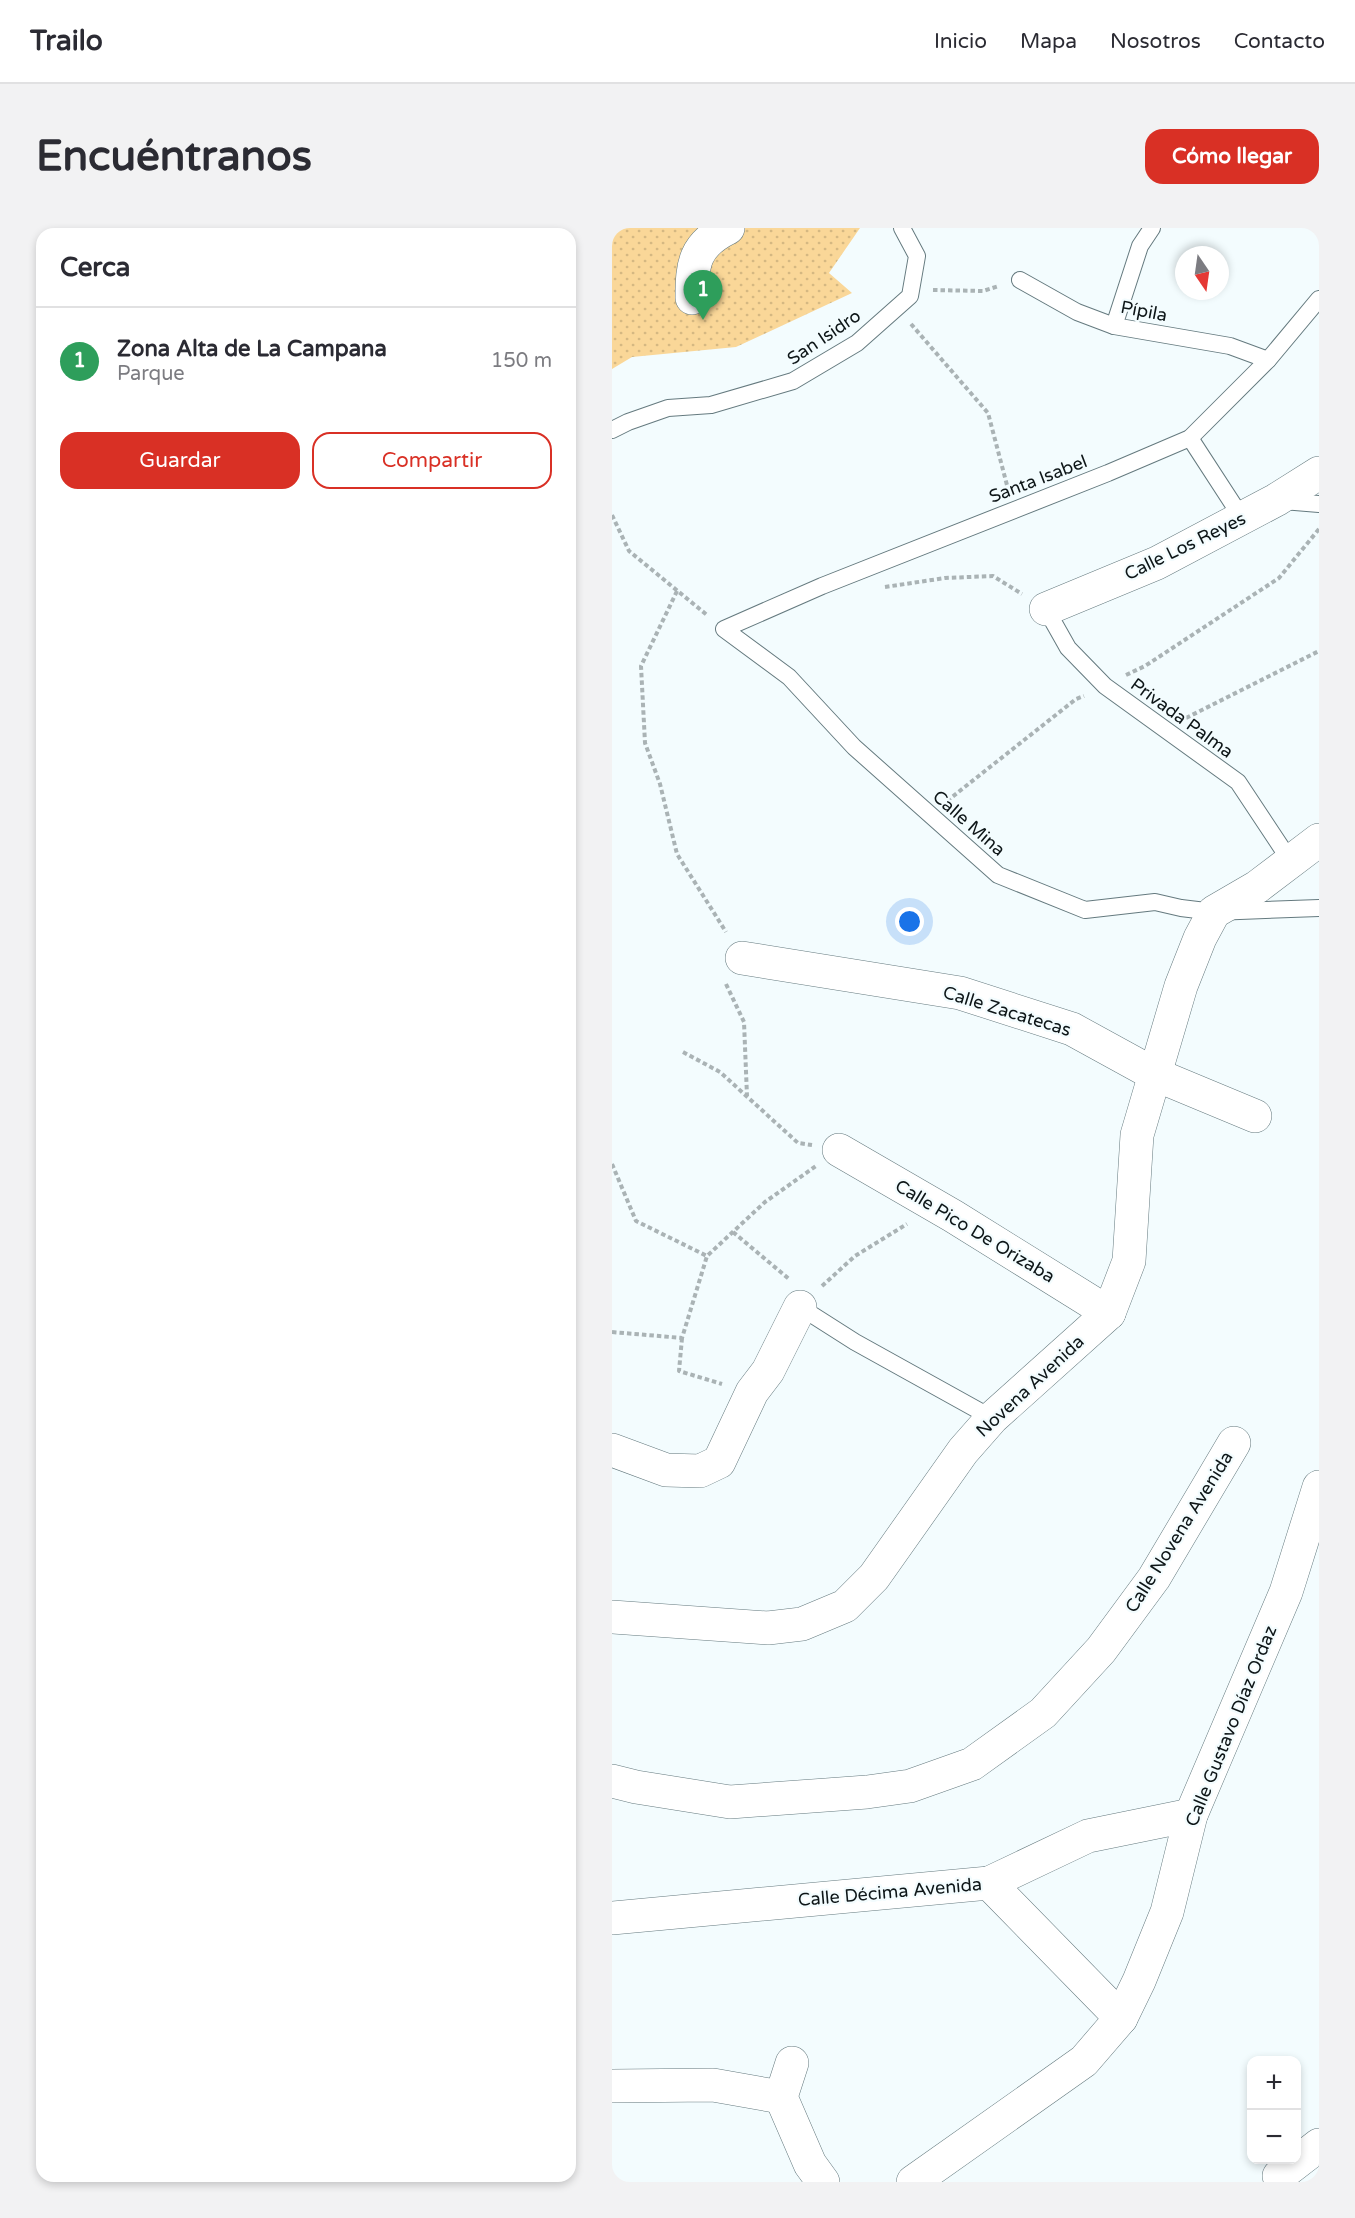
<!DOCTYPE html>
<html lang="es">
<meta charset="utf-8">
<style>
:root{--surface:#fff;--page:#f2f2f3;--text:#2b2b33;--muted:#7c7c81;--line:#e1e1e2;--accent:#d93025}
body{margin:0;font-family:"Varela Round",sans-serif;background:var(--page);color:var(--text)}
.controls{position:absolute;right:18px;bottom:18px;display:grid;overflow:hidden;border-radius:12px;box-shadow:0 3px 9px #0003}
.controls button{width:54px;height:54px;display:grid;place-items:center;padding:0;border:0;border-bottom:2px solid var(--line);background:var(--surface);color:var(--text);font:30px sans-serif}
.compass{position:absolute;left:563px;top:18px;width:54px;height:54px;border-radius:50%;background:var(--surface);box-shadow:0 3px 9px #0003;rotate:167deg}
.you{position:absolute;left:298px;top:694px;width:21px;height:21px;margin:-15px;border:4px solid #fff;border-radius:50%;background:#1a73e8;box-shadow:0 0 0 9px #1a73e833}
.badge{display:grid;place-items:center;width:39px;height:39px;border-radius:50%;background:var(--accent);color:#fff;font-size:20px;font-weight:700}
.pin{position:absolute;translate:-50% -50px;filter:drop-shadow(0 2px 3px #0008)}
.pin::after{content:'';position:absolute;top:32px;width:21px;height:18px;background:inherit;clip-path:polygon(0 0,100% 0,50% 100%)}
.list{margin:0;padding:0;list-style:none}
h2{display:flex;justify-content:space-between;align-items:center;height:78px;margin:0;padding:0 24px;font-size:26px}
h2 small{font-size:20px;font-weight:400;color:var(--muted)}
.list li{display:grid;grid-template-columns:39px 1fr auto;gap:18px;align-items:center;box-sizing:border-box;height:108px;padding:0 24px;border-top:2px solid var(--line)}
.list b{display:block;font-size:22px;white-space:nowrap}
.list p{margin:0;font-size:20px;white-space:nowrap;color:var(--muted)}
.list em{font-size:20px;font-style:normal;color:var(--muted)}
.actions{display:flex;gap:12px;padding:18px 24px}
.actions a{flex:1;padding:14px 0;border:2px solid var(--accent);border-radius:18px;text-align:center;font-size:21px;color:var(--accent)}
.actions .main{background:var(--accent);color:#fff}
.map{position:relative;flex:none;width:707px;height:1954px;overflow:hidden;border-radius:18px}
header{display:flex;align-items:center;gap:36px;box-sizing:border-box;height:84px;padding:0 30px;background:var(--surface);border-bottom:2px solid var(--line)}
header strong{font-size:28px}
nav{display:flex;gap:33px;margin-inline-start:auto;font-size:21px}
.intro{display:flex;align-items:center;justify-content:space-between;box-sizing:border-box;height:144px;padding:0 36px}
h1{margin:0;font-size:42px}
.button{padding:15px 27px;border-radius:18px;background:var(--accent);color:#fff;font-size:21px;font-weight:700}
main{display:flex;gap:36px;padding:0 36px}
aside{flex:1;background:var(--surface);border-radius:18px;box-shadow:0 3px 9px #0003}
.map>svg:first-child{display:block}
.park{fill:url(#park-dots)}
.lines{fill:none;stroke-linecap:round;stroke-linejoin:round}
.service-casing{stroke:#657a7f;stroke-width:18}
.minor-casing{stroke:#657a7f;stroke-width:34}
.path{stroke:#aab3b5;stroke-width:4;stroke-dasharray:4.5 3;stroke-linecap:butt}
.service{stroke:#fff;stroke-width:16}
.minor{stroke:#fff;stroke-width:33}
.labels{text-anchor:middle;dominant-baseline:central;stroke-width:4.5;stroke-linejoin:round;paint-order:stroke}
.street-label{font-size:18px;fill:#0d1517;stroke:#f3fcfe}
</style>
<header>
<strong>Trailo</strong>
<nav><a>Inicio</a><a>Mapa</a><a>Nosotros</a><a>Contacto</a></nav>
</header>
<div class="intro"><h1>Encuéntranos</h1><a class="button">Cómo llegar</a></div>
<main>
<aside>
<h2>Cerca<small></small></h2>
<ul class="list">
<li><span class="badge" style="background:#2e9e5b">1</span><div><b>Zona Alta de La Campana</b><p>Parque</p></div><em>150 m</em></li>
</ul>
<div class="actions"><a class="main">Guardar</a><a>Compartir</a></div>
</aside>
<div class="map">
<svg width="707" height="1954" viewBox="0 0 707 1954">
<defs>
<pattern id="park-dots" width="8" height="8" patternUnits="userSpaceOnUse" patternTransform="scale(1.5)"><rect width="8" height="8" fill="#fad798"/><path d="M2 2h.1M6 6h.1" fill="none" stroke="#d5b882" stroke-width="1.8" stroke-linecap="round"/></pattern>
</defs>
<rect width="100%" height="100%" fill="#f3fcfe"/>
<!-- park -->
<path class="park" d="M 0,0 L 248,0 L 217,45 L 240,65 L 124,119 L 20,129 L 0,141 Z"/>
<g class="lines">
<defs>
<g id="service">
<path d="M 408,52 L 465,84 L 502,98 L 618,118 L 656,132"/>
<path d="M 707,71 L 656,132 L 578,210 L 496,245 L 210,358 L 112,401 L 177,449 L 242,519 L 386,647 L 473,682 L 543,674 L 569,680 L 602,684 L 707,680"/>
<path d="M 502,98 L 528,18 L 540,0"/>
<path d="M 0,202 L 16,194 L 56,180 L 99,177 L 181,153 L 245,115 L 298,68 L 305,28 L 290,0"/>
<path d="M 578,210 L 630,290"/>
<path d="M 671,273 L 707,276"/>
<path d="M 434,381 L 456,420 L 493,458 L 626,554 L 679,634"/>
<path d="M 188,1079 L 243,1114 L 380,1190"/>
</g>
<g id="minor">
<path d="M 80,70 C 80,36 82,17 116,0"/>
<path d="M 434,381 L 545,335 L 664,272 L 707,245"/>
<path d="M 130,730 L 348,765 L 460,801 L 542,846 L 643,888"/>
<path d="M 227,922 L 341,988 L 497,1085"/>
<path d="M 0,1222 L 54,1242 L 88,1243 L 107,1234 L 140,1164 L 156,1143 L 188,1079"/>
<path d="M 0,1389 L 156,1400 L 190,1396 L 233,1378 L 262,1349 L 351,1223 L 380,1190 L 497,1085 L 517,1033 L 525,907 L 569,758 L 588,710 L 602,684 L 645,659 L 707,612"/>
<path d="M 0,1553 L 24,1559 L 118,1574 L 255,1564 L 298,1558 L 360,1536 L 431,1485 L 489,1422 L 542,1350 L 622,1215"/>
<path d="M 377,1655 L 509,1790"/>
<path d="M 0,1690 L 377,1655 L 476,1608 L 579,1587"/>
<path d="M 180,1835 L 169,1869 L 198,1936 L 211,1954"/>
<path d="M 0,1858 L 101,1857 L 169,1869"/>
<path d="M 667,1948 L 707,1917"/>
<path d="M 301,1954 L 472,1833 L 509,1790 L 527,1753 L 555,1684 L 579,1587 L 674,1364 L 707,1259"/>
</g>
</defs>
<!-- service casing -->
<use href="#service" class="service-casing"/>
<!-- minor casing -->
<use href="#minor" class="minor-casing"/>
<!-- path -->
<g class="path">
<path d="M 321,62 L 371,63 L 387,58"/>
<path d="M 299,96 L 376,185 L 396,261"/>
<path d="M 0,287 L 17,323 L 95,387"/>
<path d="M 273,359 L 333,350 L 381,348 L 410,366"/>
<path d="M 65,363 L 29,438 L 33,515 L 48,556 L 65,626 L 114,704"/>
<path d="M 514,447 L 533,438 L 667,350 L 707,301"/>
<path d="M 574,490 L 707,423"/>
<path d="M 335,573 L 464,471 L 472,468"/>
<path d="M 114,756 L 132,794 L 135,868"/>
<path d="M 71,824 L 108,844 L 186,915 L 200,917"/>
<path d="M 0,936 L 24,993 L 95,1028"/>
<path d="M 121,1004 L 177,1051"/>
<path d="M 210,1058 L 243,1028 L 295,996"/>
<path d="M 0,1104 L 70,1110 L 95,1028 L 153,974 L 204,938"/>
<path d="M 70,1110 L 67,1143 L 110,1156"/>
</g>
<!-- service -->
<use href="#service" class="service"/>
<!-- minor -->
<use href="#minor" class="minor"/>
</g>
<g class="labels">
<!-- street labels -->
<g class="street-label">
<text transform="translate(532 83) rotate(11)">Pípila</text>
<text transform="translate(212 109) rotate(-34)">San Isidro</text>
<text transform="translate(426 251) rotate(-21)">Santa Isabel</text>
<text transform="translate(573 318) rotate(-26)">Calle Los Reyes</text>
<text transform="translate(570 490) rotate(36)">Privada Palma</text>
<text transform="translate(357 595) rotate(41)">Calle Mina</text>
<text transform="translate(395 783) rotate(17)">Calle Zacatecas</text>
<text transform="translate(363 1003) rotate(31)">Calle Pico De Orizaba</text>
<text transform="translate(418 1158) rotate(-43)">Novena Avenida</text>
<text transform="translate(567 1304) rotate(-58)">Calle Novena Avenida</text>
<text transform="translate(619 1498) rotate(-68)">Calle Gustavo Díaz Ordaz</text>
<text transform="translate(278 1664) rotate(-5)">Calle Décima Avenida</text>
</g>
</g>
</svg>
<div class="controls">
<button>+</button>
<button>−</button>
</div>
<svg class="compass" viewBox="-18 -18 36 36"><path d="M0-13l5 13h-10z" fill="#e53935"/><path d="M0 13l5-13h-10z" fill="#7c7c81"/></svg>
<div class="you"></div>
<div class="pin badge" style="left:91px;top:92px;background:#2e9e5b">1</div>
</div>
</main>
